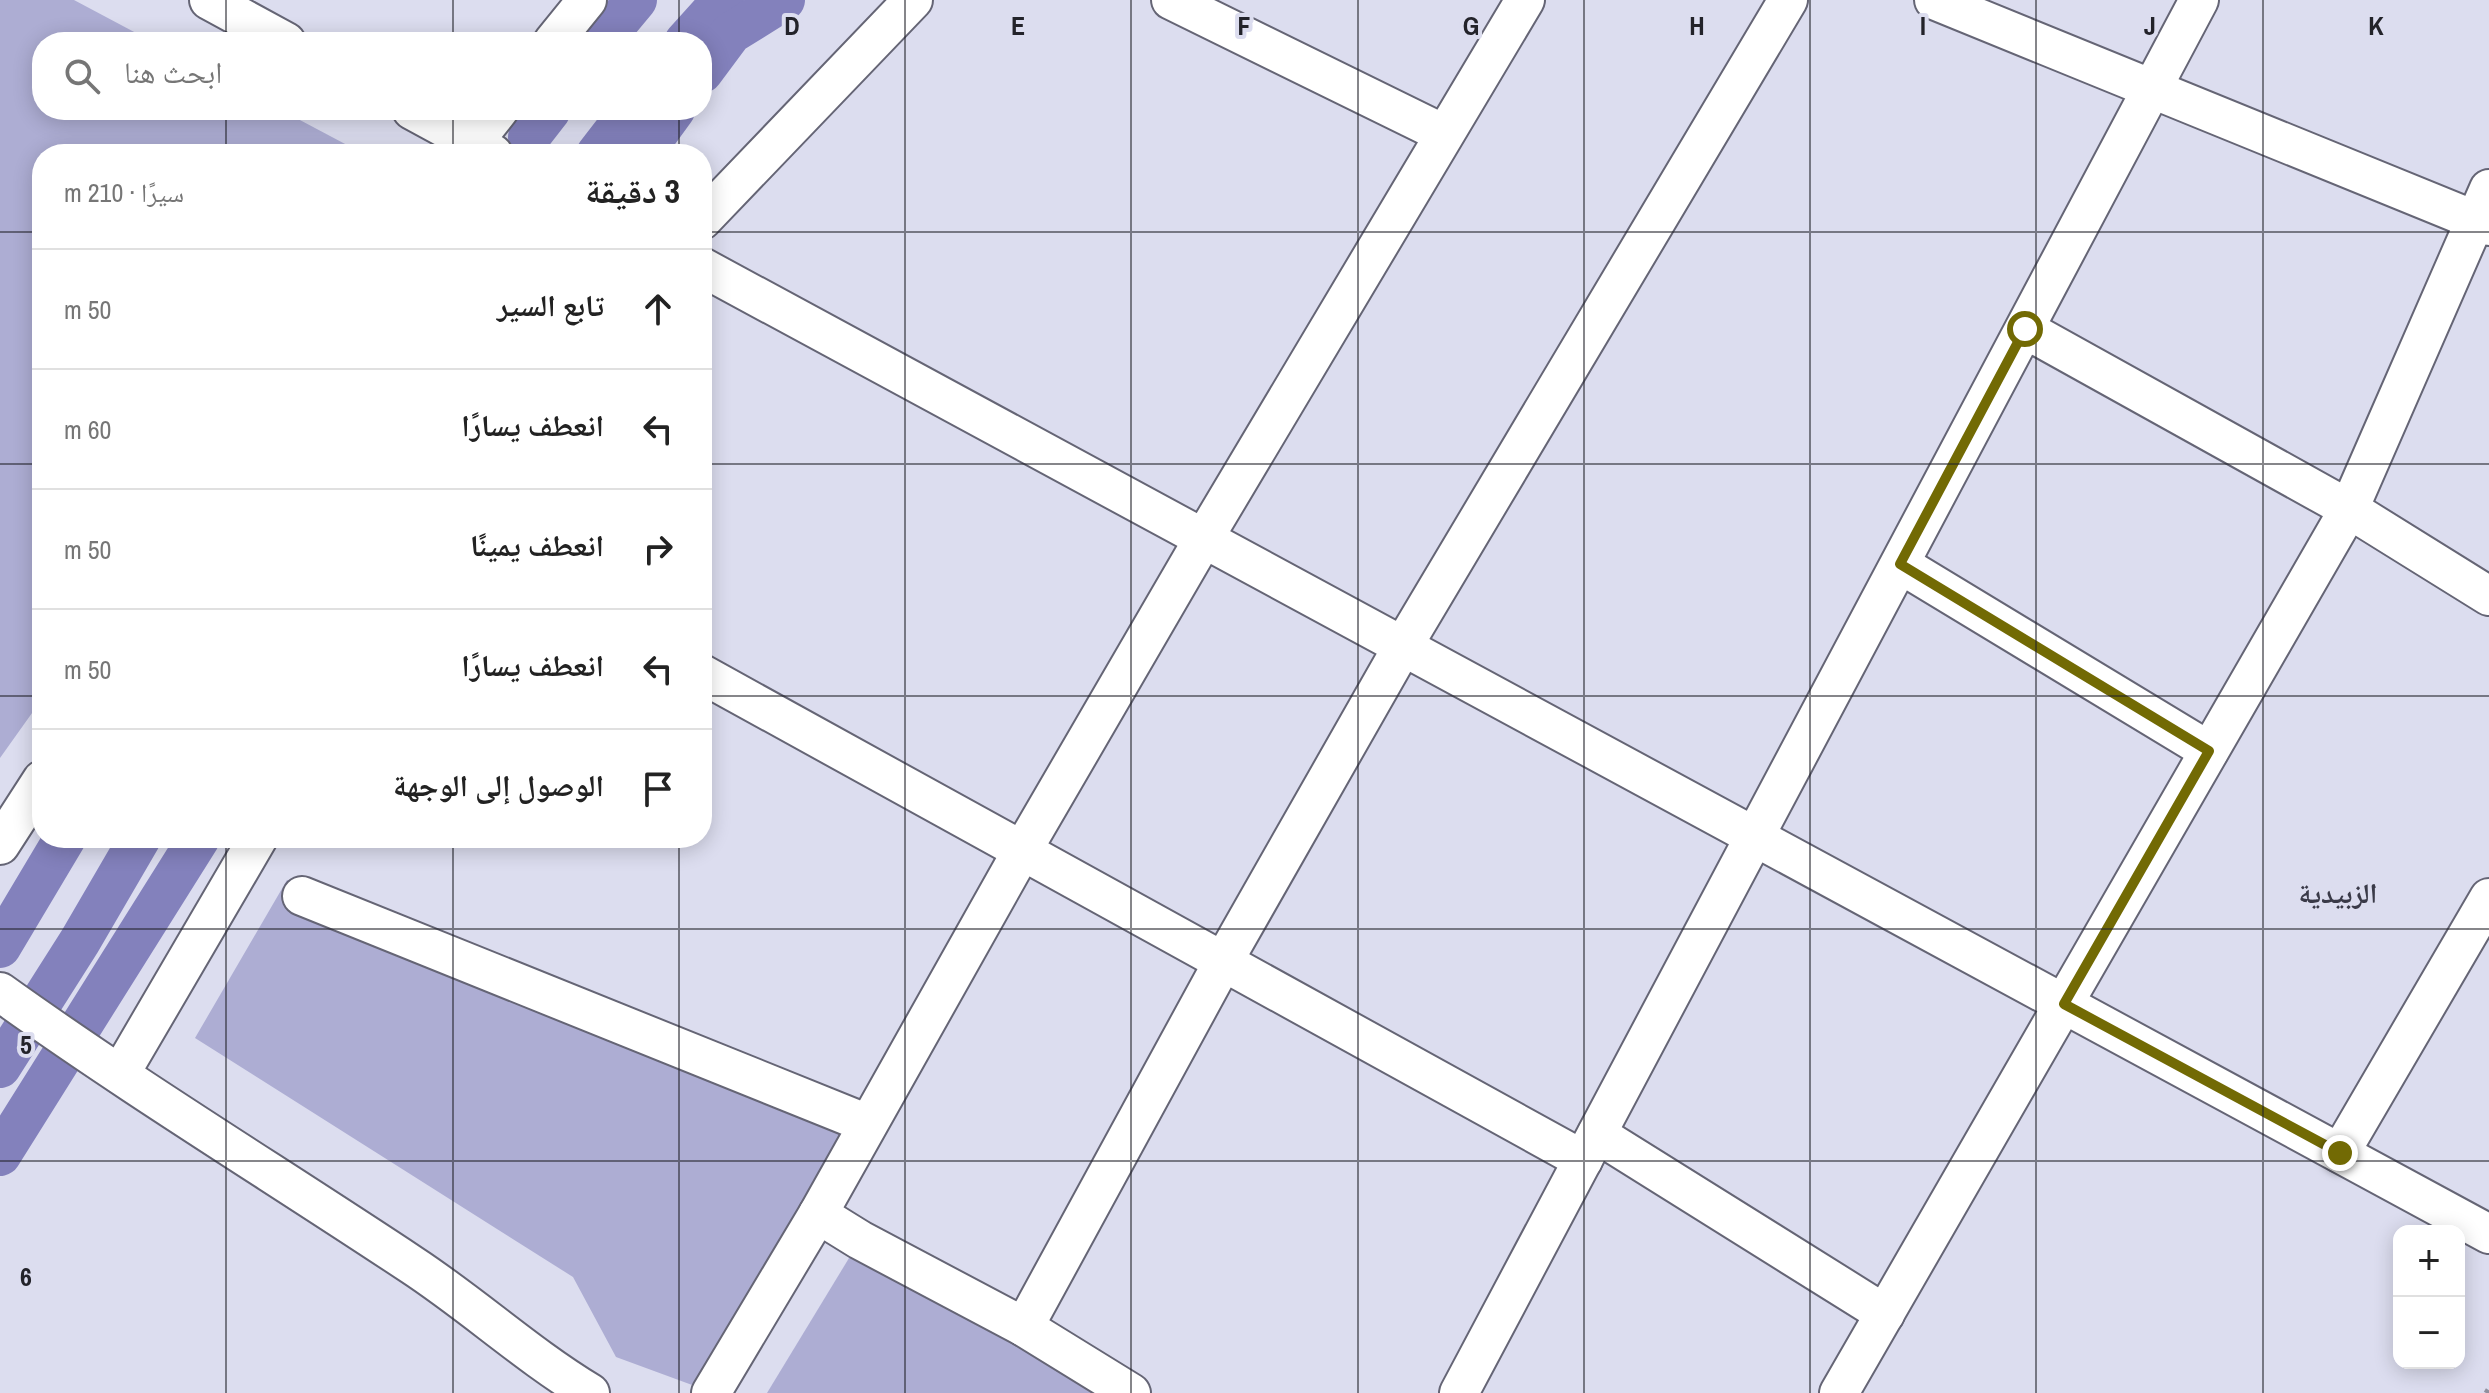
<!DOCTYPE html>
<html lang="ar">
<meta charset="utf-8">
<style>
:root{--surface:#fff;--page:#f2f2f2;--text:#222;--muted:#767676;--line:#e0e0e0}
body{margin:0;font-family:"Archivo Narrow","Noto Naskh Arabic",sans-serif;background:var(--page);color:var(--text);direction:rtl}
.controls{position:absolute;right:24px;bottom:24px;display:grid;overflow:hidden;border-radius:16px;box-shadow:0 4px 20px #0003}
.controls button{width:72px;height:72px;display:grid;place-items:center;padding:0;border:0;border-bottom:2px solid var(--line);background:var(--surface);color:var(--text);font:40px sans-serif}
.stop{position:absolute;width:24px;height:24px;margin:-18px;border:6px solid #726a04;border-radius:50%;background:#fff}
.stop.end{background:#726a04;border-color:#fff;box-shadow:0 2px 8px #0008}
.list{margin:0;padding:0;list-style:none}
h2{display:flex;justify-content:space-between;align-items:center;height:104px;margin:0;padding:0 32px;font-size:34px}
h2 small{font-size:26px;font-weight:400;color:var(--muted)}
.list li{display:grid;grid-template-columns:52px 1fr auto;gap:24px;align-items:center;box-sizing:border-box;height:120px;padding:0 32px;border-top:2px solid var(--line)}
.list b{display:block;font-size:30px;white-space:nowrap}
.list em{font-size:26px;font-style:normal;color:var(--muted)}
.icon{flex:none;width:44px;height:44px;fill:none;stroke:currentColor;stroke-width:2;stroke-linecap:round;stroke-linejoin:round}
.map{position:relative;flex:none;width:2489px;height:1393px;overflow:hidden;direction:ltr}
.search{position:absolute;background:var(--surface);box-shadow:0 4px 20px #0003;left:32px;top:32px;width:680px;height:88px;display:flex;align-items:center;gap:20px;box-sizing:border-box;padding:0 28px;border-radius:32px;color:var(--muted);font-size:30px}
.panel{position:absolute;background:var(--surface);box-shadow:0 4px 20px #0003;left:32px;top:144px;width:680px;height:704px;border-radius:32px;direction:rtl}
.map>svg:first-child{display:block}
.green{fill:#adadd3}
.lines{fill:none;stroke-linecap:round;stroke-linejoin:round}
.canal{stroke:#8381bc;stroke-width:42}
.minor-casing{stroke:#656575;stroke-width:42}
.path{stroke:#90909e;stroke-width:5;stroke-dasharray:4 6;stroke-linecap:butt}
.minor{stroke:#fff;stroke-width:38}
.route{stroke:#726a04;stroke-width:10}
.grid{fill:none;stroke:#23232a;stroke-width:2;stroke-opacity:0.55}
.labels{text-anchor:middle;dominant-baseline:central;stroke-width:8;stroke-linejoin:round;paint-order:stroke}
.district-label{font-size:28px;font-weight:bold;fill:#3a3a48;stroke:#dcddef}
.grid-label{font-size:26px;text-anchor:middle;font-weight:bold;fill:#23232a;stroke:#dcddef;stroke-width:8;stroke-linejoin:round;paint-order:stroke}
</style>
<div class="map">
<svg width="2489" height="1393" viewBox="0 0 2489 1393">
<rect width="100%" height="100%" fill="#dcddef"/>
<!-- green -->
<g class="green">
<path d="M 0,0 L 74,0 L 153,42 L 42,42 L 42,110 L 281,110 L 364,154 L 42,154 L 42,699 L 0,758 Z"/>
<path d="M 287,880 L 859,1106 L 703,1389 L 616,1357 L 573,1277 L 195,1038 Z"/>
<path d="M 860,1240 L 1113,1393 L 767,1393 Z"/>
</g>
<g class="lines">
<!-- canal -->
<g class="canal">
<path d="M 601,42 L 636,0"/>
<path d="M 685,42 L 723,0"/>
<path d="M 702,72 L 731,33 L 784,0"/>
<path d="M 529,137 L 550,110"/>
<path d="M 597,154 L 631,110"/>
<path d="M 642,154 L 674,110"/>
<path d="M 0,947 L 65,838"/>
<path d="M 0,1067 L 80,941 L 140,838"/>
<path d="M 0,1155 L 199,838"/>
</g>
<defs>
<g id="minor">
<path d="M 209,0 L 286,42"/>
<path d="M 1171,0 L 1444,134"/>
<path d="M 1934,0 L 2489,226"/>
<path d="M 553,42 L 587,0"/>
<path d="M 412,110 L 493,154"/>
<path d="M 464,154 L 499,110"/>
<path d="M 702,220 L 913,0"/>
<path d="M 702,267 L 2489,1234"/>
<path d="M 2025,329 L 2349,509 L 2489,596"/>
<path d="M 1900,564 L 2209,751"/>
<path d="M 702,674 L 1583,1160"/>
<path d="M 0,845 L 42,780"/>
<path d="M 302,896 L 868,1124"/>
<path d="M 0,992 C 134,1088 275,1174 412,1265 C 473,1305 527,1355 590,1393"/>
<path d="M 120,1074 L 258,838"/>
<path d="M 1597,1134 L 1885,1314"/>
<path d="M 2340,1153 L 2489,898"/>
<path d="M 818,1214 L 860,1240 L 1024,1327 L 1131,1393"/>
<path d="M 1024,1327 L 1223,962 L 1403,646 L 1788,0"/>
<path d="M 711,1393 L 818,1214 L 1022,851 L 1204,538 L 1525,0"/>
<path d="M 1459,1393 L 2199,0"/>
<path d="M 1839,1393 L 2349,509 L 2489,189"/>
</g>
</defs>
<!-- minor casing -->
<use href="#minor" class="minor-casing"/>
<!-- path -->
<path class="path" d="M 2486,1393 L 2489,1388"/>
<!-- minor -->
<use href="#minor" class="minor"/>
</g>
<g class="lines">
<!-- route -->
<path class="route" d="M 2025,329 L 1900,564 L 2209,751 L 2064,1004 L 2340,1153"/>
</g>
<!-- grid -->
<path class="grid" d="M 226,0 L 226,42M 453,0 L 453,42M 679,0 L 679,42M 905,0 L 905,1393M 1131,0 L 1131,1393M 1358,0 L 1358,1393M 1584,0 L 1584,1393M 1810,0 L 1810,1393M 2036,0 L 2036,1393M 2263,0 L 2263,1393M 226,110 L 226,154M 453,110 L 453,154M 679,110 L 679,154M 0,232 L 42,232M 702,232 L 2489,232M 0,464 L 42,464M 702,464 L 2489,464M 0,696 L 42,696M 702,696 L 2489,696M 226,838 L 226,1393M 453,838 L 453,1393M 679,838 L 679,1393M 0,929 L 2489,929M 0,1161 L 2489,1161"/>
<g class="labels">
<!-- district labels -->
<g class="district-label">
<text x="2338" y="893">الزبيدية</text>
</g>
</g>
<g class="grid-label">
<text x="792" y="35">D</text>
<text x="1018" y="35">E</text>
<text x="1244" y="35">F</text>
<text x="1471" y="35">G</text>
<text x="1697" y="35">H</text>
<text x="1923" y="35">I</text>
<text x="2150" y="35">J</text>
<text x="2376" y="35">K</text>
<text x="26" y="1054">5</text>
<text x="26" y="1286">6</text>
</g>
</svg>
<div class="controls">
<button>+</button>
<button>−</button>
</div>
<div class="stop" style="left:2025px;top:329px"></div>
<div class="stop end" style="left:2340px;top:1153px"></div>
<div class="search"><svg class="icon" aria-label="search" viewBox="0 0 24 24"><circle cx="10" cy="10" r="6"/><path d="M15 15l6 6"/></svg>ابحث هنا</div>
<section class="panel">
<h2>3 دقيقة<small>سيرًا · 210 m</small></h2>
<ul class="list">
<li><svg class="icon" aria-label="ahead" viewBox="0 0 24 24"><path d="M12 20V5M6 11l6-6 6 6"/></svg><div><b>تابع السير</b></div><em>50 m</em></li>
<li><svg class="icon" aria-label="left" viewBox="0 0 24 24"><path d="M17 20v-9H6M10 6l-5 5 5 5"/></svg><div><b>انعطف يسارًا</b></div><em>60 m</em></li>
<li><svg class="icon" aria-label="right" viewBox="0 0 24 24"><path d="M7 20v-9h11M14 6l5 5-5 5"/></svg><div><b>انعطف يمينًا</b></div><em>50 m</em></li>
<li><svg class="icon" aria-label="left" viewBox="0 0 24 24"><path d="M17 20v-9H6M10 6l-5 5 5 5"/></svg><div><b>انعطف يسارًا</b></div><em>50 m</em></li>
<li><svg class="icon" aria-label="arrive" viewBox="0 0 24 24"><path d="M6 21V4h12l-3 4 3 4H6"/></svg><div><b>الوصول إلى الوجهة</b></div></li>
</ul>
</section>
</div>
